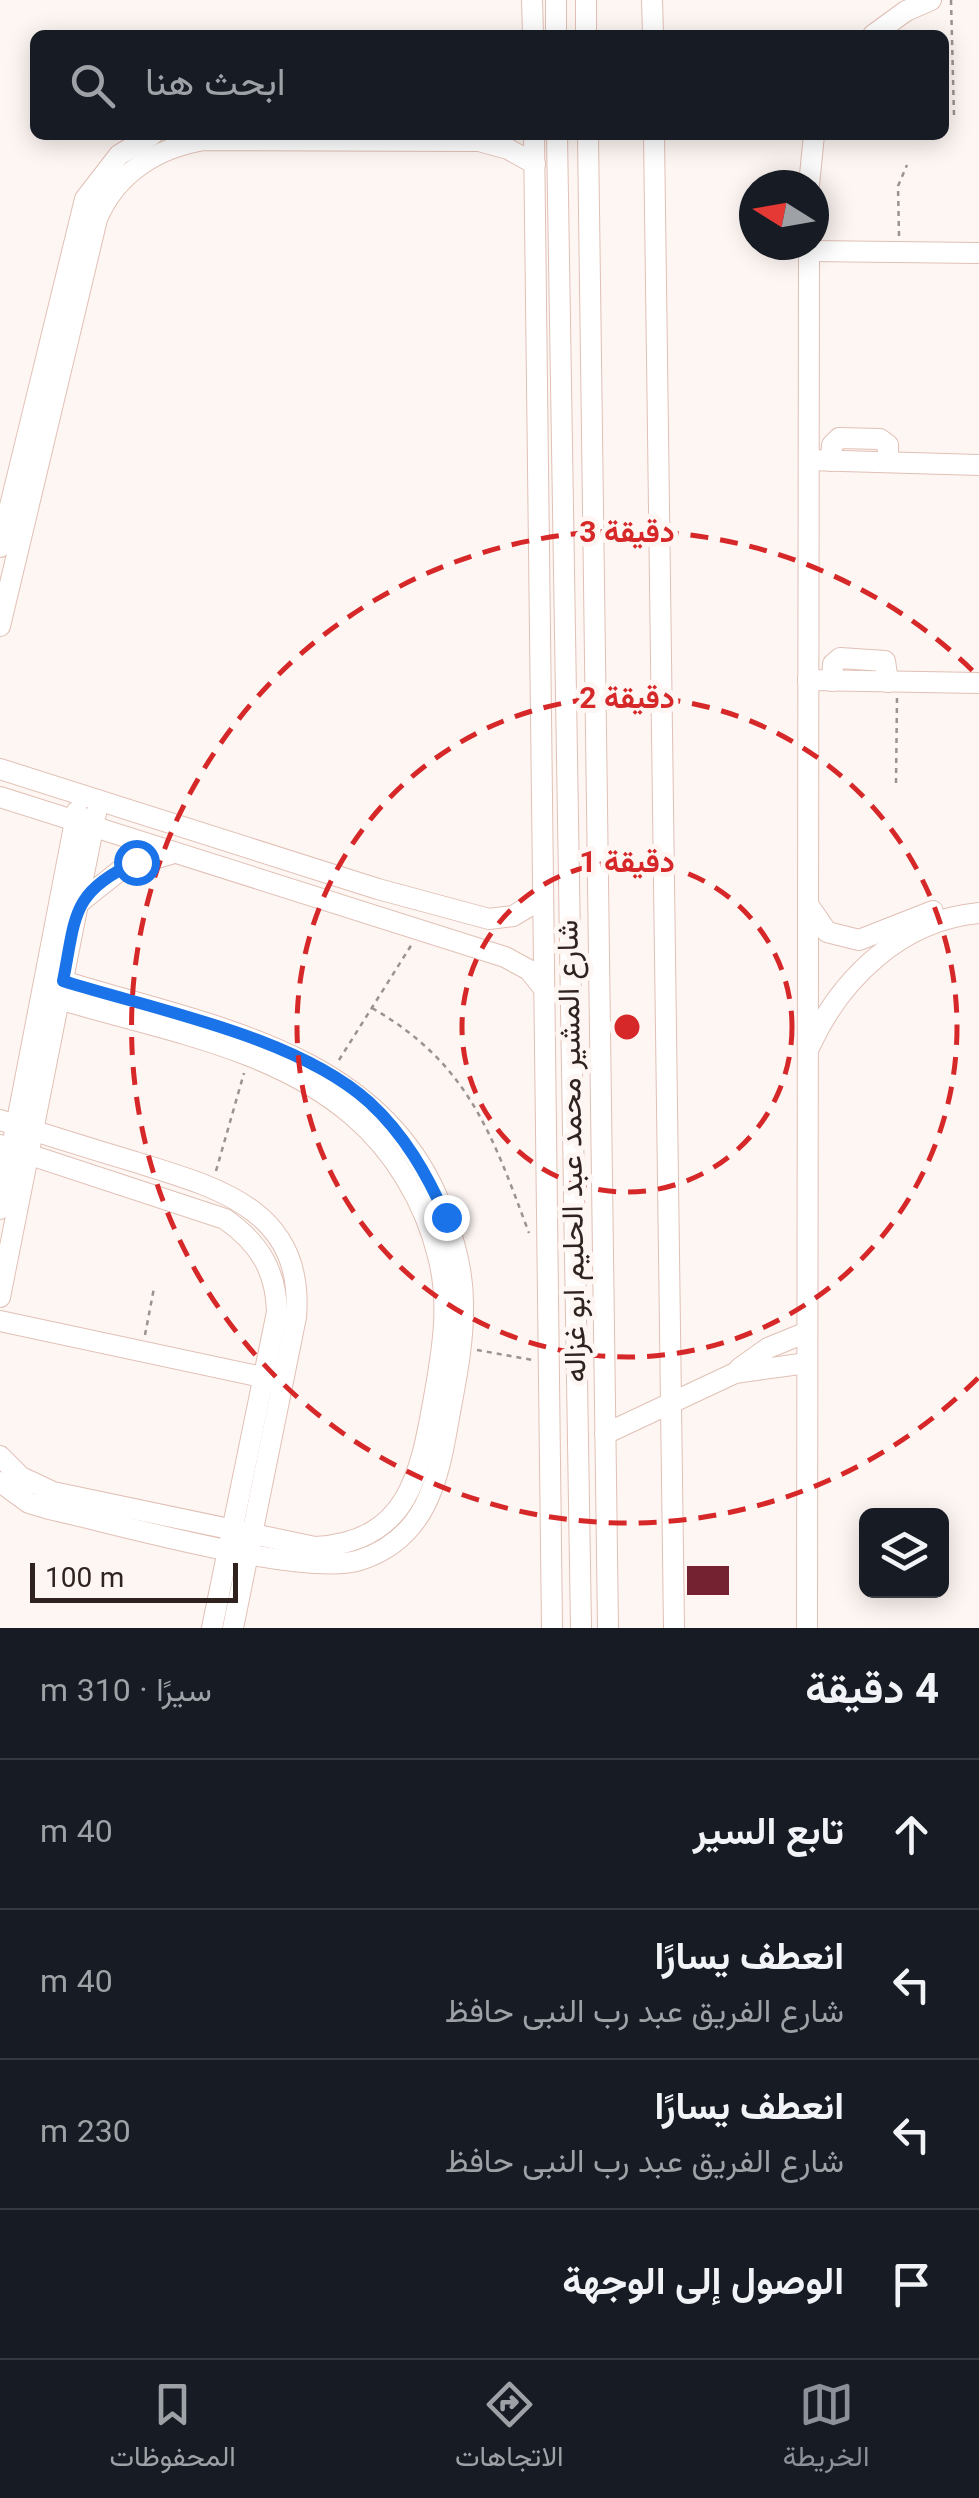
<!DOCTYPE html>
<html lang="ar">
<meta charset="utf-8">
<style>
:root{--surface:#171b24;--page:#20242c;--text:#f1f3f6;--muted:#9ea1a6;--line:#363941;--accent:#8c9099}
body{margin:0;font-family:Georgia,Vazirmatn,serif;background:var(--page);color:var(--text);direction:rtl}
.controls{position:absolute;right:30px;bottom:30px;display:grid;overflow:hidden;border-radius:15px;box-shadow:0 5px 25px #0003}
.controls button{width:90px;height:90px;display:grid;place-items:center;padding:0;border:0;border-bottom:2px solid var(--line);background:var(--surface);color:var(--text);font:50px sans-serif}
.compass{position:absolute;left:739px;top:170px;width:90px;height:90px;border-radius:50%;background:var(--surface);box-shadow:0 5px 25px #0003;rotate:281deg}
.scale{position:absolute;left:30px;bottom:25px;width:208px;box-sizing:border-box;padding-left:10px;border:5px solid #30231f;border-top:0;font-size:28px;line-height:35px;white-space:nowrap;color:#30231f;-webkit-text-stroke:8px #fdf6f3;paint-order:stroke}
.stop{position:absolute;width:30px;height:30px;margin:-22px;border:8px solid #1a73e8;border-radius:50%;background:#fff}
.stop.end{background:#1a73e8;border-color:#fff;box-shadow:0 2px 10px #0008}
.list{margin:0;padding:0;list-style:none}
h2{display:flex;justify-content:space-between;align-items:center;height:130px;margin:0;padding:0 40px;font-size:42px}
h2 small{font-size:32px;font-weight:400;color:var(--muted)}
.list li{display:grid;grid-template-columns:65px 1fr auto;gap:30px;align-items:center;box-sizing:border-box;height:150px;padding:0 40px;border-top:2px solid var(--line)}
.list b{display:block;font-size:38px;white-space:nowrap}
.list p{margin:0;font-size:32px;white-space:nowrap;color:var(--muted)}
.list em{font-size:32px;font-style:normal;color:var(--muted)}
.icon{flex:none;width:55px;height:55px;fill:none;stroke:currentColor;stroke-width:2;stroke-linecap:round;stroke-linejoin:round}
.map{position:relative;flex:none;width:979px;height:1628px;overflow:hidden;direction:ltr}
.search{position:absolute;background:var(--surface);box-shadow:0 5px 25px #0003;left:30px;right:30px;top:30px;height:110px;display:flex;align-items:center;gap:25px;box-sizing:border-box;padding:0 35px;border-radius:15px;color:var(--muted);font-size:38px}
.sheet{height:730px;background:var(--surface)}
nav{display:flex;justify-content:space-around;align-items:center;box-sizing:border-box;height:140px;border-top:2px solid var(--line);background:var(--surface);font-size:28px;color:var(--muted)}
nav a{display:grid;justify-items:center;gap:5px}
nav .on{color:var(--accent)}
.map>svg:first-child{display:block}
.building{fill:#742132}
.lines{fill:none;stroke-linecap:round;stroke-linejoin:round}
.minor-casing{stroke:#e1c0b5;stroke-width:22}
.path{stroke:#9c928e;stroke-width:2.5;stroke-dasharray:5 5;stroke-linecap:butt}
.minor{stroke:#fff;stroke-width:20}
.route{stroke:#1a73e8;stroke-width:12}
.ring{fill:none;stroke:#d62828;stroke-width:5;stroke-dasharray:18 12}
.labels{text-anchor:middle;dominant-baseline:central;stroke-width:10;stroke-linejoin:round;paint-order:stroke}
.street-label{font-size:30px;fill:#30231f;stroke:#fdf6f3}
.centre{fill:#d62828;stroke:#fdf6f3;stroke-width:5}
.ring-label{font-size:30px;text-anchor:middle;font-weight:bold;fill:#d62828;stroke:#fdf6f3;stroke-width:10;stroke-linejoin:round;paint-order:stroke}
</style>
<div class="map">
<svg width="979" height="1628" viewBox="0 0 979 1628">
<rect width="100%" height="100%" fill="#fdf6f3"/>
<!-- building -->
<rect class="building" x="687" y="1566" width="42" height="29"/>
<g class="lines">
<defs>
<g id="minor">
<path d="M 532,0 L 533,35"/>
<path d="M 586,0 L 586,35"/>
<path d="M 652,0 L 653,35"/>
<path d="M 556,35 L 556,0"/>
<path d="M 873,35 L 906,11 L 931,0"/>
<path d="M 534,135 L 552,1628"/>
<path d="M 557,135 L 581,1628"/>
<path d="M 588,135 L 608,1628"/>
<path d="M 654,135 L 674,1628"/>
<path d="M 809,185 L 814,135"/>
<path d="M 809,251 L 979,253"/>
<path d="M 809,460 L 979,465"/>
<path d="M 831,461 L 832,445 L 839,438 L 880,439 L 888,445 L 888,462"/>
<path d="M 0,547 L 85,199 L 119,155 L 152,135"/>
<path d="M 0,626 L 97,219 C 116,173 157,148 204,140 L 479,141 L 508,149 L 535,164"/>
<path d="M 808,680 L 979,683"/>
<path d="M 832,681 L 833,664 L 840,658 L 885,661 L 888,682"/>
<path d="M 0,769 L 378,889 L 489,919 L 513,916 L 543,898"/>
<path d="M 0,797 L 505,957 L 529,970 L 544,989"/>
<path d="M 79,903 L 123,868 L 171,854"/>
<path d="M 809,906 L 827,932 L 859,940 L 933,911"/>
<path d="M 809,1048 C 840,979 901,920 979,913"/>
<path d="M 0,1120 C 44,1134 88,1148 132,1161 C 215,1187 305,1208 296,1317 L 233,1628"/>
<path d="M 0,1145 L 225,1219 C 259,1243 276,1270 277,1312 L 212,1628"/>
<path d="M 0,1209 L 77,811"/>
<path d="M 0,1297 L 96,813"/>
<path d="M 0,1321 L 276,1380"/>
<path d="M 740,1368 L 768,1348 L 807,1332"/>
<path d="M 605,1434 L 735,1373 L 807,1363"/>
<path d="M 0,1456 L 21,1477 L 53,1492 L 315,1547 C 411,1542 421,1470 435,1392 C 443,1346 450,1302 438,1256 C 425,1203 395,1152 353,1116 C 274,1047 157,1029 59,999"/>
<path d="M 0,1482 L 29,1503 L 49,1509 C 115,1523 304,1578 360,1560 C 425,1539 438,1482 448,1423 C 455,1384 464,1344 463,1303 C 463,1265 451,1229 436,1194 C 371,1048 200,1024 63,981"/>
<path d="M 807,1628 L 809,245"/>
</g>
</defs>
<!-- minor casing -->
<use href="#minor" class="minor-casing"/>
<!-- path -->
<g class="path">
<path d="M 951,0 L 954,116"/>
<path d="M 899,236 L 898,186 L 907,165"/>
<path d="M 896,783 L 897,698"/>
<path d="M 372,1008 C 468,1063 492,1134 529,1233"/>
<path d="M 339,1060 L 412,944"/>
<path d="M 216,1171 L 244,1073"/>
<path d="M 145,1335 L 154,1288"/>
<path d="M 477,1350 L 533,1360"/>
</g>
<!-- minor -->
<use href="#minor" class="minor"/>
</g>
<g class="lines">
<!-- route -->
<path class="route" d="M 136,862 C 70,892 76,917 63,981 C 156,1010 297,1037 369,1102 C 404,1134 427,1174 446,1217"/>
</g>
<!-- distance rings -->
<g class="ring">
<circle cx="627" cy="1027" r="165"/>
<circle cx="627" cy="1027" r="330"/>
<path d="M978 1378A496 496 0 1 1 978 676"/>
</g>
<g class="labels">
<!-- street labels -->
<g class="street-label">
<text transform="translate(574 1151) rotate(-91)">شارع المشير محمد عبد الحليم ابو غزاله</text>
</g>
</g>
<circle cx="627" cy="1027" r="15" class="centre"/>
<g class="ring-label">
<text x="627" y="542">3 دقيقة</text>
<text x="627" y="708">2 دقيقة</text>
<text x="627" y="872">1 دقيقة</text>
</g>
</svg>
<div class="controls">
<button><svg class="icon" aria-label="layers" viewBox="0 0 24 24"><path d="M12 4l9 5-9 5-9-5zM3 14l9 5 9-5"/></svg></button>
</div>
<svg class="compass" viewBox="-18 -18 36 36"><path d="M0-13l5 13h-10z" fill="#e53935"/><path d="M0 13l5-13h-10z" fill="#9ea1a6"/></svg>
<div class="scale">100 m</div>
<div class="stop" style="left:136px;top:862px"></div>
<div class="stop end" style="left:446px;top:1217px"></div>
<div class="search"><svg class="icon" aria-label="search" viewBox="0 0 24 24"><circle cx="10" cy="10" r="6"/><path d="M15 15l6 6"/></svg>ابحث هنا</div>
</div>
<section class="sheet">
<h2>4 دقيقة<small>سيرًا · 310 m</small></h2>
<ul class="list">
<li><svg class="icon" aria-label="ahead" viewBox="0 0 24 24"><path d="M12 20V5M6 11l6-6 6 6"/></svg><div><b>تابع السير</b></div><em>40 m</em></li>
<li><svg class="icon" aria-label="left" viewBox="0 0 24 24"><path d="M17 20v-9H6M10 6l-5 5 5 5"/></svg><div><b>انعطف يسارًا</b><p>شارع الفريق عبد رب النبى حافظ</p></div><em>40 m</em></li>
<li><svg class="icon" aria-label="left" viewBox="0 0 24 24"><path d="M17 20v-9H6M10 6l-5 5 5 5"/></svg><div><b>انعطف يسارًا</b><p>شارع الفريق عبد رب النبى حافظ</p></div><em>230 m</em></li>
<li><svg class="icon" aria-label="arrive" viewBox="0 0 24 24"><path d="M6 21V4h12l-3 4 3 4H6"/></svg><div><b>الوصول إلى الوجهة</b></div></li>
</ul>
</section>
<nav>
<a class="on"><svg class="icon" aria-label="map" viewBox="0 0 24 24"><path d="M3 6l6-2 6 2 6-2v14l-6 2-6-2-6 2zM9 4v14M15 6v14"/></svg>الخريطة</a>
<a><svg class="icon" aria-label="directions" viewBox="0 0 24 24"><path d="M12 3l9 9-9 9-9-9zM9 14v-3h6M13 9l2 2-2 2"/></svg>الاتجاهات</a>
<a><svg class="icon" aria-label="saved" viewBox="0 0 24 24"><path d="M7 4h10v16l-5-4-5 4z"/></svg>المحفوظات</a>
</nav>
